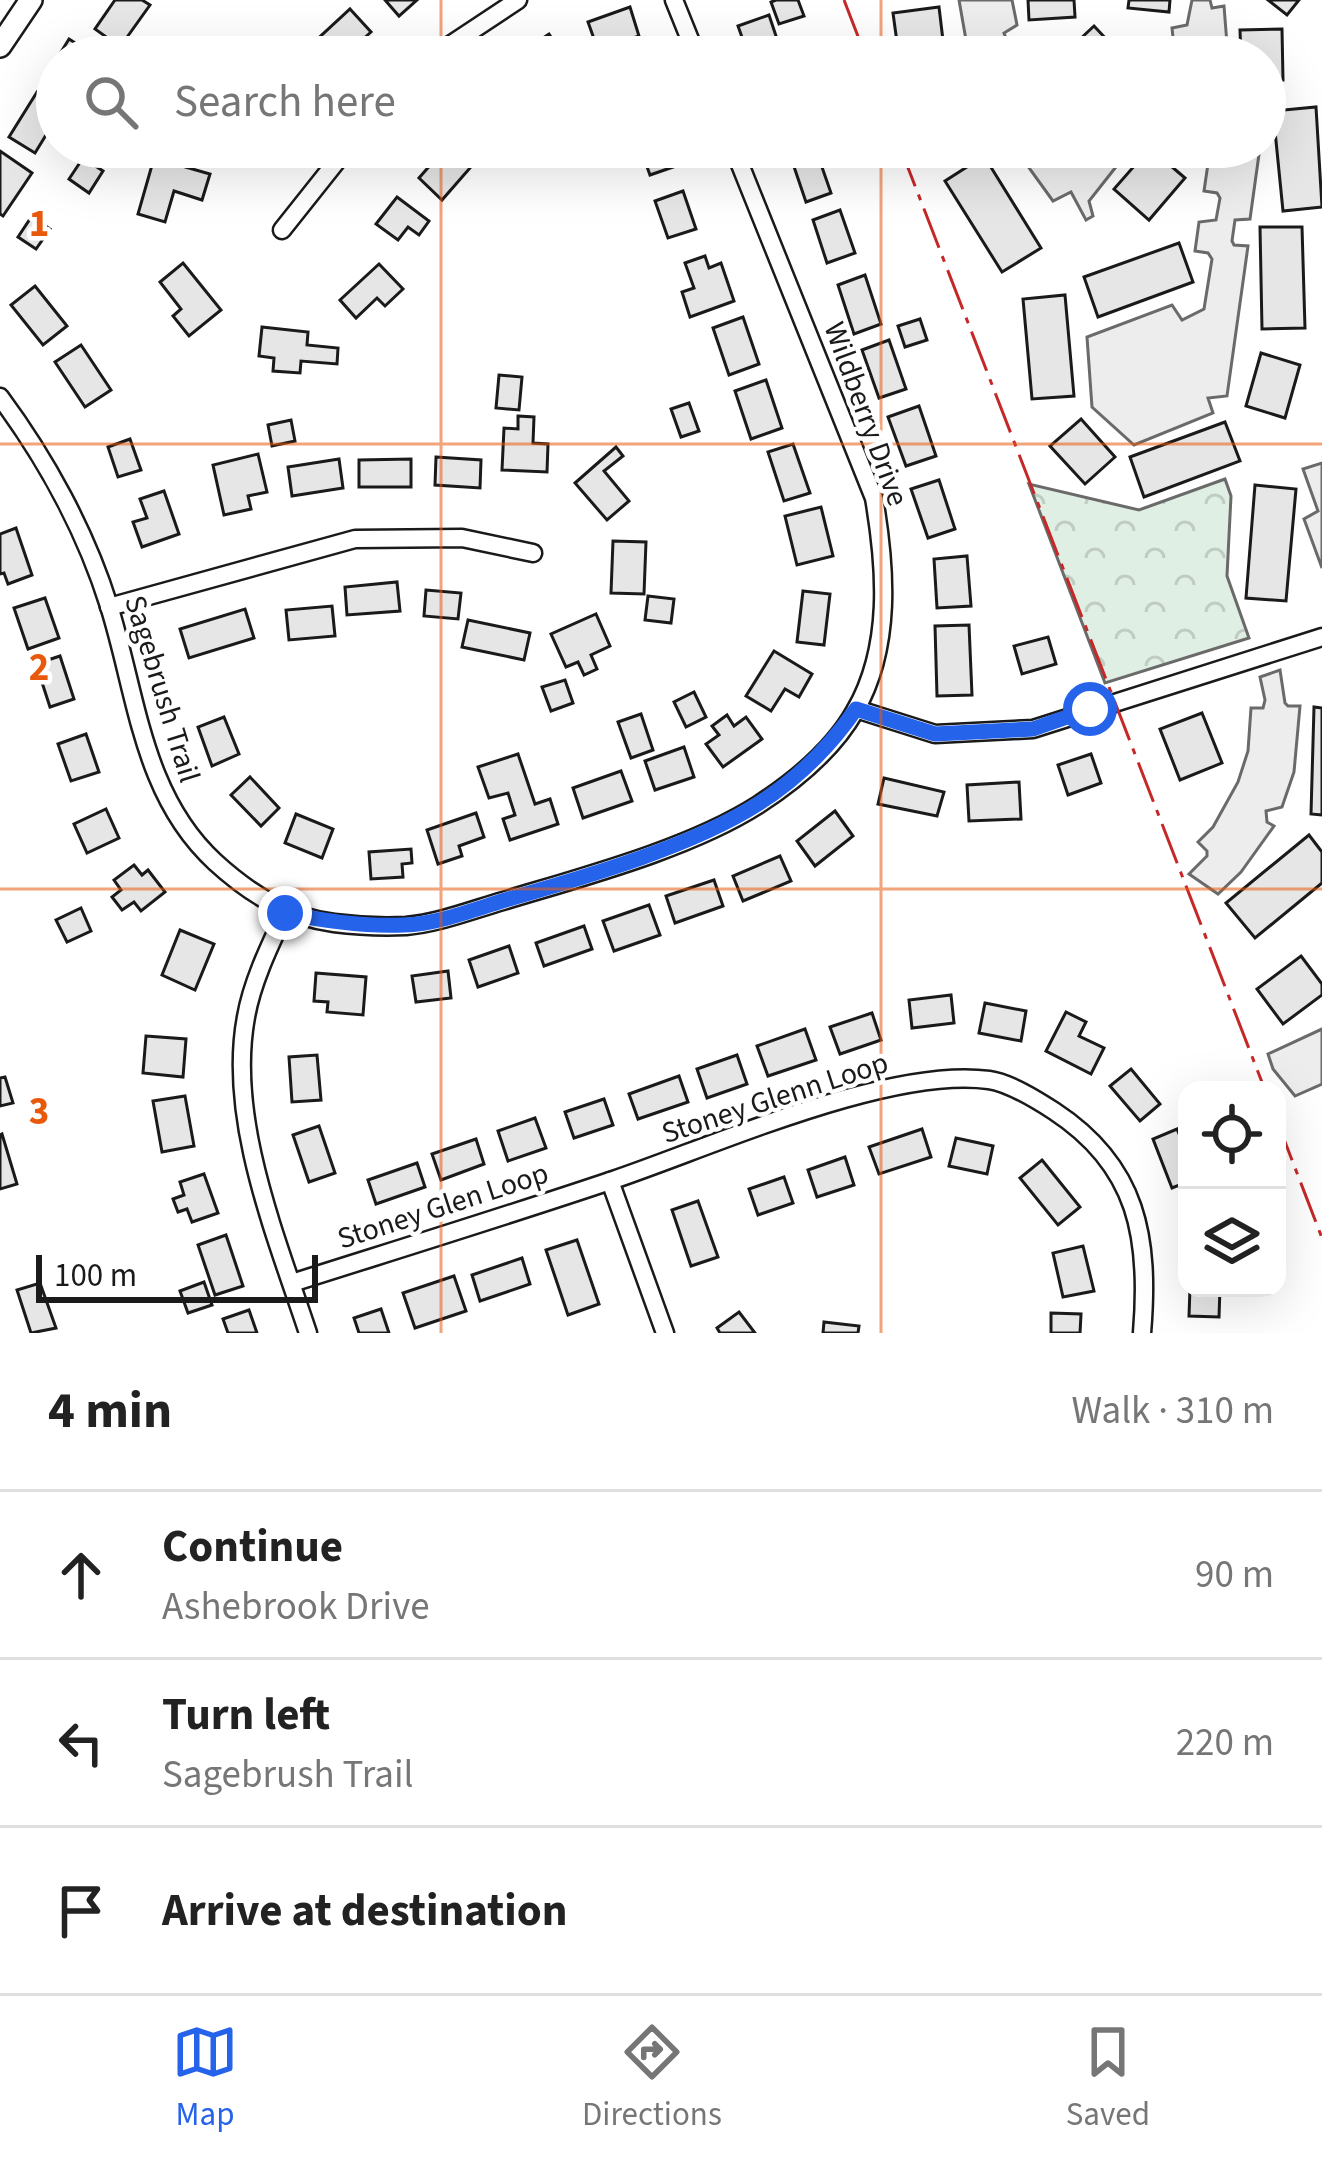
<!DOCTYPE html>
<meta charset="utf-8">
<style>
:root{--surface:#fff;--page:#f2f2f2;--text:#222;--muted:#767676;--line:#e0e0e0;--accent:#2563eb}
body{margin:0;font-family:"Source Sans 3",sans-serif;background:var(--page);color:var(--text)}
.controls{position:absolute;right:36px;bottom:36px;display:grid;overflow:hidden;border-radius:24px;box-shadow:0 12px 48px #0002}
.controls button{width:108px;height:108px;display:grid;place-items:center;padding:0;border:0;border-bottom:3px solid var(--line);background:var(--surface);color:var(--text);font:60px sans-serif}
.scale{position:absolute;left:36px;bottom:30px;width:282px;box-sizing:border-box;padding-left:12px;border:6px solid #1a1a1a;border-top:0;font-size:33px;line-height:42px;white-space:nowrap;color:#1a1a1a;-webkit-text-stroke:9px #fff;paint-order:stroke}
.stop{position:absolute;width:36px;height:36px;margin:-27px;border:9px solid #2563eb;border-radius:50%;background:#fff}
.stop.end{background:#2563eb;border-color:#fff;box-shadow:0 3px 12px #0008}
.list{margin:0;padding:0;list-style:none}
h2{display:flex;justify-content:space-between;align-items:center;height:156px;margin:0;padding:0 48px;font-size:51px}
h2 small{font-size:39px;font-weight:400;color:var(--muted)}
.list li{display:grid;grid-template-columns:78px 1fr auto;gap:36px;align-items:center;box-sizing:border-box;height:168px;padding:0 48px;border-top:3px solid var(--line)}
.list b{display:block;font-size:45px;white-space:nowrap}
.list p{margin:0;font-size:39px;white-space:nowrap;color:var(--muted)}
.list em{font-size:39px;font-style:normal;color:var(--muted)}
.icon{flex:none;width:66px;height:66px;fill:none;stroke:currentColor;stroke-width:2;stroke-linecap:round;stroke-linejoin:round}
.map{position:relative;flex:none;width:1322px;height:1333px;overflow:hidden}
.search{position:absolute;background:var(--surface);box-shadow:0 12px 48px #0002;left:36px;right:36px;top:36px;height:132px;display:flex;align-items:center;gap:30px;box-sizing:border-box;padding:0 42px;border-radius:66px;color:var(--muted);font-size:45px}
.sheet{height:660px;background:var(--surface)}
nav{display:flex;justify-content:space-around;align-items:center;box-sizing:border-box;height:168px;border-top:3px solid var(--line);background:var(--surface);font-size:33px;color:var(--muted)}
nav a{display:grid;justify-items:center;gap:6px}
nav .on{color:var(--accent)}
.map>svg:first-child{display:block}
.forest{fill:url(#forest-crowns);stroke:#6a6a6a;stroke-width:3}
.parking{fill:#ededed;stroke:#6a6a6a;stroke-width:3}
.building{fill:#e6e6e6;stroke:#1a1a1a;stroke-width:3}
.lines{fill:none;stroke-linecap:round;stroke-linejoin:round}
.minor-casing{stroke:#1a1a1a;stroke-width:21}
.tertiary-casing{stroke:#1a1a1a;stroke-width:26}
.minor{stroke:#fff;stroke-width:16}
.tertiary{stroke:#fff;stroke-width:21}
.power{stroke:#c62828;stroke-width:3;stroke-dasharray:42 9 6 9;stroke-linecap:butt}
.route{stroke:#2563eb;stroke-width:15}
.grid{fill:none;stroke:#e8590c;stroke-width:3;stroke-opacity:0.55}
.labels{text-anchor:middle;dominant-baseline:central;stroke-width:9;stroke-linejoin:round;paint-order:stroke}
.street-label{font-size:30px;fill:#1a1a1a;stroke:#fff}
.grid-label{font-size:39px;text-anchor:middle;font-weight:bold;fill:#e8590c;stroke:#fff;stroke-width:9;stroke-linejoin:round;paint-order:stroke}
</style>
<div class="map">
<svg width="1322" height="1333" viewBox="0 0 1322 1333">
<defs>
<pattern id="forest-crowns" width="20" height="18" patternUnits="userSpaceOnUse" patternTransform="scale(3)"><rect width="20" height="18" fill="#e0efe3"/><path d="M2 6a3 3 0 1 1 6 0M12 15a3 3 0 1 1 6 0" fill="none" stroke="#c0ccc2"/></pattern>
</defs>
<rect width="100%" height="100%" fill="#fff"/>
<!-- forest -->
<path class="forest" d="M 1225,479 L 1231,496 L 1227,576 L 1249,638 L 1105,683 L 1029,484 L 1139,510 Z"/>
<!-- parking -->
<g class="parking">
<path d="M 959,0 L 1012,0 L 1017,25 L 1004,33 L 1008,43 L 1023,40 L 1033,57 L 969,57 Z"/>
<path d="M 1192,0 L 1210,0 L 1212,8 L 1224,6 L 1228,57 L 1175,57 L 1172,28 L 1187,25 Z"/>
<path d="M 1014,147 L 1111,147 L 1110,154 L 1119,163 L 1089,201 L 1093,216 L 1086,220 L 1071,192 L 1053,201 Z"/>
<path d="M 1224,147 L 1260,147 L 1250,219 L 1235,220 L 1232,241 L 1234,245 L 1248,246 L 1227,396 L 1208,398 L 1213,413 L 1134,445 L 1092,407 L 1087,337 L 1172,305 L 1182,320 L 1204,309 L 1212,259 L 1208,253 L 1195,251 L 1199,222 L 1216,220 L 1220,198 L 1217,193 L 1204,191 L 1209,157 L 1223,158 L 1226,154 Z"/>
<path d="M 1322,463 L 1322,568 L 1304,519 L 1318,511 L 1303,469 Z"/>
<path d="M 1280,670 L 1285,703 L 1288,706 L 1300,706 L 1294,772 L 1282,807 L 1266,811 L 1267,822 L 1274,826 L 1241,872 L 1218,894 L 1189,874 L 1207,856 L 1207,851 L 1198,842 L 1213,827 L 1238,782 L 1248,751 L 1251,708 L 1263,708 L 1265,700 L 1260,677 Z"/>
<path d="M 1322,1029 L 1322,1084 L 1295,1096 L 1273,1069 L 1268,1054 Z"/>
</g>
<!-- building -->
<g class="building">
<path d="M 115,0 L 142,0 L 150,5 L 120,47 L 95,29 Z"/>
<path d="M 385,0 L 417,0 L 399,16 Z"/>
<path d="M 776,0 L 798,0 L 804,16 L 779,24 L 771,2 Z"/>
<path d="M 1028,0 L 1074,0 L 1075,17 L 1029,20 Z"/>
<path d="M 1129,0 L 1170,0 L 1169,12 L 1128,8 Z"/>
<path d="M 1268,0 L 1299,0 L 1287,15 Z"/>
<path d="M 630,7 L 639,36 L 598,50 L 588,22 Z"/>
<path d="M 939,7 L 945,57 L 899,57 L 893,13 Z"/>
<path d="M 350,9 L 371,32 L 343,57 L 319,57 L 310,46 Z"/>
<path d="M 769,15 L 783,57 L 749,57 L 738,26 Z"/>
<path d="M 1094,26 L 1123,57 L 1061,57 Z"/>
<path d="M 1282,29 L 1283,80 L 1265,80 L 1265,57 L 1241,57 L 1240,30 Z"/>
<path d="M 549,34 L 564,57 L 514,57 Z"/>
<path d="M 69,39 L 96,56 L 95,57 L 58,57 Z"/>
<path d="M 57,59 L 57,92 L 42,82 Z"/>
<path d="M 37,92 L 57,105 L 57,117 L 35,153 L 9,137 Z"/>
<path d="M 1316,107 L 1322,207 L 1283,211 L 1273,111 Z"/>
<path d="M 210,147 L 249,147 L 219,163 Z"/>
<path d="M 446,147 L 470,168 L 442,200 L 419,178 Z"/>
<path d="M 640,147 L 670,147 L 676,166 L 650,175 Z"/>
<path d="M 804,147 L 815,147 L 831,193 L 806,202 L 789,152 Z"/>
<path d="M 1150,148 L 1185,178 L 1149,220 L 1114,189 Z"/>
<path d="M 0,151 L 32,173 L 3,216 L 0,214 Z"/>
<path d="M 984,156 L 1041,248 L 1002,272 L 945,181 Z"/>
<path d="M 83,158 L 103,171 L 89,193 L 69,179 Z"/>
<path d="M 154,158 L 210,174 L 202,200 L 174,191 L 165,222 L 138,214 Z"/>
<path d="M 683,191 L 696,229 L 668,238 L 655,201 Z"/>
<path d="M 397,197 L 429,221 L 419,235 L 408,227 L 398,240 L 376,224 Z"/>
<path d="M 840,210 L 855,253 L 827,263 L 813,220 Z"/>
<path d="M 32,216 L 50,229 L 36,249 L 18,237 Z"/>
<path d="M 1260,227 L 1302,227 L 1305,328 L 1262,329 Z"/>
<path d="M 1179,243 L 1193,282 L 1098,317 L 1084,277 Z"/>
<path d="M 705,256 L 709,268 L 721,263 L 734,301 L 690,317 L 682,292 L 694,288 L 685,263 Z"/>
<path d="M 183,263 L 221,310 L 189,336 L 173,316 L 181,309 L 160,282 Z"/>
<path d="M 379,264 L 403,289 L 385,306 L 377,298 L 356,318 L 340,300 Z"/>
<path d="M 865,275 L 881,324 L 854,334 L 838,285 Z"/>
<path d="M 35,286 L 67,326 L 43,345 L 11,305 Z"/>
<path d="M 1065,295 L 1074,396 L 1032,399 L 1023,299 Z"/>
<path d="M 743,317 L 759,364 L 729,375 L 713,328 Z"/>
<path d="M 920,319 L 927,340 L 905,347 L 898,326 Z"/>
<path d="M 262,327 L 308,332 L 307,345 L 338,348 L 337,364 L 301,361 L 300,373 L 273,371 L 274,358 L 259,356 Z"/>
<path d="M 889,340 L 906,389 L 879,398 L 862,350 Z"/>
<path d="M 81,345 L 111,390 L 85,407 L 55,362 Z"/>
<path d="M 1261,353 L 1300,365 L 1285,418 L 1246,406 Z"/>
<path d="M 499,375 L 522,377 L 519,410 L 496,408 Z"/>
<path d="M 766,380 L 782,428 L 751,439 L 735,391 Z"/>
<path d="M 689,403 L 699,431 L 681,437 L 671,409 Z"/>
<path d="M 919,406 L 936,456 L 906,466 L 888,417 Z"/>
<path d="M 518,416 L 534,417 L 533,443 L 548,444 L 547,472 L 502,470 L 504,428 L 518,429 Z"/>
<path d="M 1081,419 L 1115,457 L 1085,484 L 1050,446 Z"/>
<path d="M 291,420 L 295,441 L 272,446 L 268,425 Z"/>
<path d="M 1225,422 L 1240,461 L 1144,497 L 1130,457 Z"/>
<path d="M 130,439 L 141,470 L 118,477 L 108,447 Z"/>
<path d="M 793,444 L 810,493 L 784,501 L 768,452 Z"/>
<path d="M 616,447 L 623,456 L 604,471 L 629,501 L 607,520 L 575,483 Z"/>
<path d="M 258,454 L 267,492 L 248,496 L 251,509 L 224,515 L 213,465 Z"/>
<path d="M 436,457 L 481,460 L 480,488 L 435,485 Z"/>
<path d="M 339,459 L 343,488 L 292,496 L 288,467 Z"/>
<path d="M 411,459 L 411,487 L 359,487 L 359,460 Z"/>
<path d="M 939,480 L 955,529 L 928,538 L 911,489 Z"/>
<path d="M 1255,485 L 1296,489 L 1286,601 L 1246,598 Z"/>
<path d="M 164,491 L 179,534 L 142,547 L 133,522 L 147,518 L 140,499 Z"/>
<path d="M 821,507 L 833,556 L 797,565 L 785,516 Z"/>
<path d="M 16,528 L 32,575 L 8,584 L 4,573 L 0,574 L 0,534 Z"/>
<path d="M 613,541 L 646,542 L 644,594 L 611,593 Z"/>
<path d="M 967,556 L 971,606 L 937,608 L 934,559 Z"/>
<path d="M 397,582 L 400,611 L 347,615 L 345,587 Z"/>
<path d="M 426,590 L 461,593 L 458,619 L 424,616 Z"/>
<path d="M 803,591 L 830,594 L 824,645 L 797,642 Z"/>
<path d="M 648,596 L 674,599 L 671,623 L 645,620 Z"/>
<path d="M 45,598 L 59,638 L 28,649 L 14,608 Z"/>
<path d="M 332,606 L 335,636 L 289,640 L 286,610 Z"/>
<path d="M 245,609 L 254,638 L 189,658 L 180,629 Z"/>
<path d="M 596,614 L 610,646 L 591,655 L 597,669 L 584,675 L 578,662 L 566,667 L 551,634 Z"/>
<path d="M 468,620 L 530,633 L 524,660 L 462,647 Z"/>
<path d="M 969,625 L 972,695 L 937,696 L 935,626 Z"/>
<path d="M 1048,637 L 1056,664 L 1022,674 L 1014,646 Z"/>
<path d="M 774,651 L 812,674 L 799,697 L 785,689 L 771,711 L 746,696 Z"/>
<path d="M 60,656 L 74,699 L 50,707 L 36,664 Z"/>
<path d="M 565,680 L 573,703 L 551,711 L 542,687 Z"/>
<path d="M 694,692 L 706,717 L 686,727 L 674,702 Z"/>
<path d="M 1314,707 L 1322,708 L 1322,815 L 1311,814 Z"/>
<path d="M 1202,713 L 1222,763 L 1180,780 L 1160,729 Z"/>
<path d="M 641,714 L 653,750 L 631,758 L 618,722 Z"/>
<path d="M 727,715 L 734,726 L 746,717 L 762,739 L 723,767 L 706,744 L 719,735 L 712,726 Z"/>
<path d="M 224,717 L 239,754 L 212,766 L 198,727 Z"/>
<path d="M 86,734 L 99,772 L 71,781 L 58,744 Z"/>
<path d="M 684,747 L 694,777 L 655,790 L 645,761 Z"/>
<path d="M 518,754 L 535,804 L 550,799 L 558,824 L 510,840 L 503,819 L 515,815 L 508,793 L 489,798 L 478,767 Z"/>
<path d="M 1091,754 L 1101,783 L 1068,795 L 1058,765 Z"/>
<path d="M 621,771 L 632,801 L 583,818 L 573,788 Z"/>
<path d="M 250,777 L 279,808 L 261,826 L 231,795 Z"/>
<path d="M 884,778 L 944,792 L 937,816 L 878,804 Z"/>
<path d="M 1019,782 L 1021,819 L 969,821 L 967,785 Z"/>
<path d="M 106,809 L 119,838 L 87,853 L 74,824 Z"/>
<path d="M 835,811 L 853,836 L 815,866 L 797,841 Z"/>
<path d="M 476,813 L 484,837 L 459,846 L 462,856 L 438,864 L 427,830 Z"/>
<path d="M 296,814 L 333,829 L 322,858 L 285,843 Z"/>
<path d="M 1309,835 L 1322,852 L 1322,883 L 1255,938 L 1226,903 Z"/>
<path d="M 411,849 L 412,863 L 402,864 L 403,877 L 371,879 L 369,852 Z"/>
<path d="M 780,856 L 791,881 L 743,901 L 733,876 Z"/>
<path d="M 134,865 L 142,875 L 148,870 L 165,892 L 141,911 L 134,902 L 122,910 L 112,897 L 121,890 L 114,880 Z"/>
<path d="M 714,880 L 723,906 L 675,923 L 666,896 Z"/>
<path d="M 649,905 L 660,935 L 614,951 L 603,921 Z"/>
<path d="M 81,908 L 91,931 L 67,942 L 56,920 Z"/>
<path d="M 584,926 L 592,949 L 544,966 L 536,943 Z"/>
<path d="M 180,930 L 214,944 L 195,990 L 162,975 Z"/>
<path d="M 509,946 L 518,973 L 478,987 L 469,960 Z"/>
<path d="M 1301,956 L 1322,984 L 1322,995 L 1283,1024 L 1257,989 Z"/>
<path d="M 448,971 L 451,998 L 416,1002 L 412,976 Z"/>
<path d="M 316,973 L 366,977 L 363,1015 L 327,1012 L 328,1002 L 314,1001 Z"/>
<path d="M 951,995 L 954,1023 L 912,1028 L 909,1000 Z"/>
<path d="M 985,1003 L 1026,1011 L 1021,1041 L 979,1033 Z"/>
<path d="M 1066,1012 L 1086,1022 L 1079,1036 L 1104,1048 L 1091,1074 L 1046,1051 Z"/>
<path d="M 872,1013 L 881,1040 L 840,1054 L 830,1027 Z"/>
<path d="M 805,1029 L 816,1060 L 768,1076 L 757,1046 Z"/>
<path d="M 146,1036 L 186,1039 L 183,1077 L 143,1073 Z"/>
<path d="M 317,1055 L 321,1100 L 292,1102 L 289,1057 Z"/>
<path d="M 737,1055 L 747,1084 L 707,1098 L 697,1069 Z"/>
<path d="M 1131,1069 L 1160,1104 L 1140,1121 L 1110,1086 Z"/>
<path d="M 679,1076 L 688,1102 L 638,1119 L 629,1094 Z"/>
<path d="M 5,1077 L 13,1103 L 0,1106 L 0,1078 Z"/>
<path d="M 185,1096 L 194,1146 L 162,1152 L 153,1101 Z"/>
<path d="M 604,1099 L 613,1125 L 574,1138 L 565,1112 Z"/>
<path d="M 535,1118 L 546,1148 L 508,1161 L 498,1131 Z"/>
<path d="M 319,1126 L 335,1173 L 309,1182 L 293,1135 Z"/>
<path d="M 922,1129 L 931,1157 L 879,1174 L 869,1147 Z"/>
<path d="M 1177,1129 L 1187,1153 L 1187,1182 L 1172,1188 L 1153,1139 Z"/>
<path d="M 2,1134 L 17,1184 L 0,1189 L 0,1135 Z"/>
<path d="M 956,1138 L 993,1146 L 987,1174 L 949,1166 Z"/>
<path d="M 476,1139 L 484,1164 L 441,1180 L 432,1154 Z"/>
<path d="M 845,1157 L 854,1185 L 817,1197 L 808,1170 Z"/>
<path d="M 1042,1160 L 1080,1207 L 1058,1225 L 1020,1178 Z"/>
<path d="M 417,1163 L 425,1187 L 376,1204 L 368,1180 Z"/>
<path d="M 204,1174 L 218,1213 L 192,1222 L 187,1209 L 178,1212 L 173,1199 L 184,1195 L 180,1182 Z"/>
<path d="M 784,1177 L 793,1203 L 758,1215 L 749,1189 Z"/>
<path d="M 698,1201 L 718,1257 L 691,1266 L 672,1210 Z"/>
<path d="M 226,1235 L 243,1286 L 215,1295 L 198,1245 Z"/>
<path d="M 577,1240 L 599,1304 L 568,1315 L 546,1250 Z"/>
<path d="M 1083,1246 L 1094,1291 L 1063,1297 L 1053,1253 Z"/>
<path d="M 522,1258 L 530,1284 L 480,1301 L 472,1275 Z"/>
<path d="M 454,1276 L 466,1311 L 415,1328 L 403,1293 Z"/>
<path d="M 204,1282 L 212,1305 L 188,1313 L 180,1291 Z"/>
<path d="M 40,1283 L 56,1328 L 31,1333 L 17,1290 Z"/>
<path d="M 1190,1288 L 1220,1288 L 1219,1317 L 1189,1316 Z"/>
<path d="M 381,1309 L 389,1333 L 359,1333 L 354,1318 Z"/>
<path d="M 249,1310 L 257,1333 L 228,1333 L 223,1319 Z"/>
<path d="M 739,1312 L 755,1333 L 720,1333 L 717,1328 Z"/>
<path d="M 1051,1313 L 1081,1314 L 1080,1333 L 1051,1333 Z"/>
<path d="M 824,1322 L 859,1326 L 858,1333 L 823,1333 Z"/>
</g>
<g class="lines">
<defs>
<g id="minor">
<path d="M 674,0 L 697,57"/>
<path d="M 432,57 L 518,0"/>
<path d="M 282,230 L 348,147"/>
<path d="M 0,397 C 46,459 86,532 109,606 C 137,695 142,795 215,862 C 250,894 287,917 334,923 C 357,926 383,927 406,926 C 439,923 472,910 503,901 C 582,877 689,849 758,805 C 795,781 833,750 855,711 C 892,647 886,568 874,498 L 733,147"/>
<path d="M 109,607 L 355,539 L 462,538 L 533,553"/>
<path d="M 856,709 L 935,734 L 1033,729 L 1322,637"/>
<path d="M 285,913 C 270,945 252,982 246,1017 C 227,1119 276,1236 308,1333"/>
<path d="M 610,1181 L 665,1333"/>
<path d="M 292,1283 C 399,1249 506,1216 613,1180 C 711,1147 889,1066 989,1080 C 1010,1083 1037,1100 1054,1111 C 1138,1166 1150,1238 1142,1333"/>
</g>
<path id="tertiary" d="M 0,46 L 31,0"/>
</defs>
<!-- minor casing -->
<use href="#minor" class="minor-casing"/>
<!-- tertiary casing -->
<use href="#tertiary" class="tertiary-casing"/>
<!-- minor -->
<use href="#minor" class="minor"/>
<!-- tertiary -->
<use href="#tertiary" class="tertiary"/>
<!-- power -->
<g class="power">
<path d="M 844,0 L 866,57"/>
<path d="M 900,147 L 1265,1090"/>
<path d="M 1277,1121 L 1322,1238"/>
</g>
</g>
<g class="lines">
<!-- route -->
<path class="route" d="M 285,913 C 324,921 363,927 404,925 C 436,924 470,911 502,901 C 581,878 689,848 758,804 C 799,778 829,748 856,709 L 935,734 L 1033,729 L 1090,709"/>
</g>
<!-- grid -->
<path class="grid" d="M 441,0 L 441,57M 881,0 L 881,57M 441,147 L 441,1333M 881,147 L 881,1333M 0,444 L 1322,444M 0,889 L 1322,889"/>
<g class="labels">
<!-- street labels -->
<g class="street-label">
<text transform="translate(866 414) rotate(70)">Wildberry Drive</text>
<text transform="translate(162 689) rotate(73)">Sagebrush Trail</text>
<text transform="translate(775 1098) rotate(-18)">Stoney Glenn Loop</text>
<text transform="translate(443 1206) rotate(-18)">Stoney Glen Loop</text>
</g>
</g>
<g class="grid-label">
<text x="39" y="236">1</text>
<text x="39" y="680">2</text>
<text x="39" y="1124">3</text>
</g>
</svg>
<div class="controls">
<button><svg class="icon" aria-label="locate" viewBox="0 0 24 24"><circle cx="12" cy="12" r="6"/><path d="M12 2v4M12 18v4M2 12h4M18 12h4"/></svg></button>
<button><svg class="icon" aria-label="layers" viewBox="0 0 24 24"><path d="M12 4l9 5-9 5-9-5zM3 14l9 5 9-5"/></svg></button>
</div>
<div class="scale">100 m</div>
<div class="stop" style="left:1090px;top:709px"></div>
<div class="stop end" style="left:285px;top:913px"></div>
<div class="search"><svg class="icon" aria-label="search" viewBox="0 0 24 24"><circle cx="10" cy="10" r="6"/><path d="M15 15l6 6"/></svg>Search here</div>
</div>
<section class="sheet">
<h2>4 min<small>Walk · 310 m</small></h2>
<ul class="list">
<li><svg class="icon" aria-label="ahead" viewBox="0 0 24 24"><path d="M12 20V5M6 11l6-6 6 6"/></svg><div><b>Continue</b><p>Ashebrook Drive</p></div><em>90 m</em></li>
<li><svg class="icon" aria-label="left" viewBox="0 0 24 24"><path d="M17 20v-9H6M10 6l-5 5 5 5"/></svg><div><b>Turn left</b><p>Sagebrush Trail</p></div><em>220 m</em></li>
<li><svg class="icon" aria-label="arrive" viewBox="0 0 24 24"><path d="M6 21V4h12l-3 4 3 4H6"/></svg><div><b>Arrive at destination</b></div></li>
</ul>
</section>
<nav>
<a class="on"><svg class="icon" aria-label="map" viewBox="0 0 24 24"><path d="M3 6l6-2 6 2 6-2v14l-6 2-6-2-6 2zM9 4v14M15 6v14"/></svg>Map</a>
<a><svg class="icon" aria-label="directions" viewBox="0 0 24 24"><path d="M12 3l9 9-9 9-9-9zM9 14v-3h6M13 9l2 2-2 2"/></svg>Directions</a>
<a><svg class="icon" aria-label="saved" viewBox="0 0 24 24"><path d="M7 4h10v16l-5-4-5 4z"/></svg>Saved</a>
</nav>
